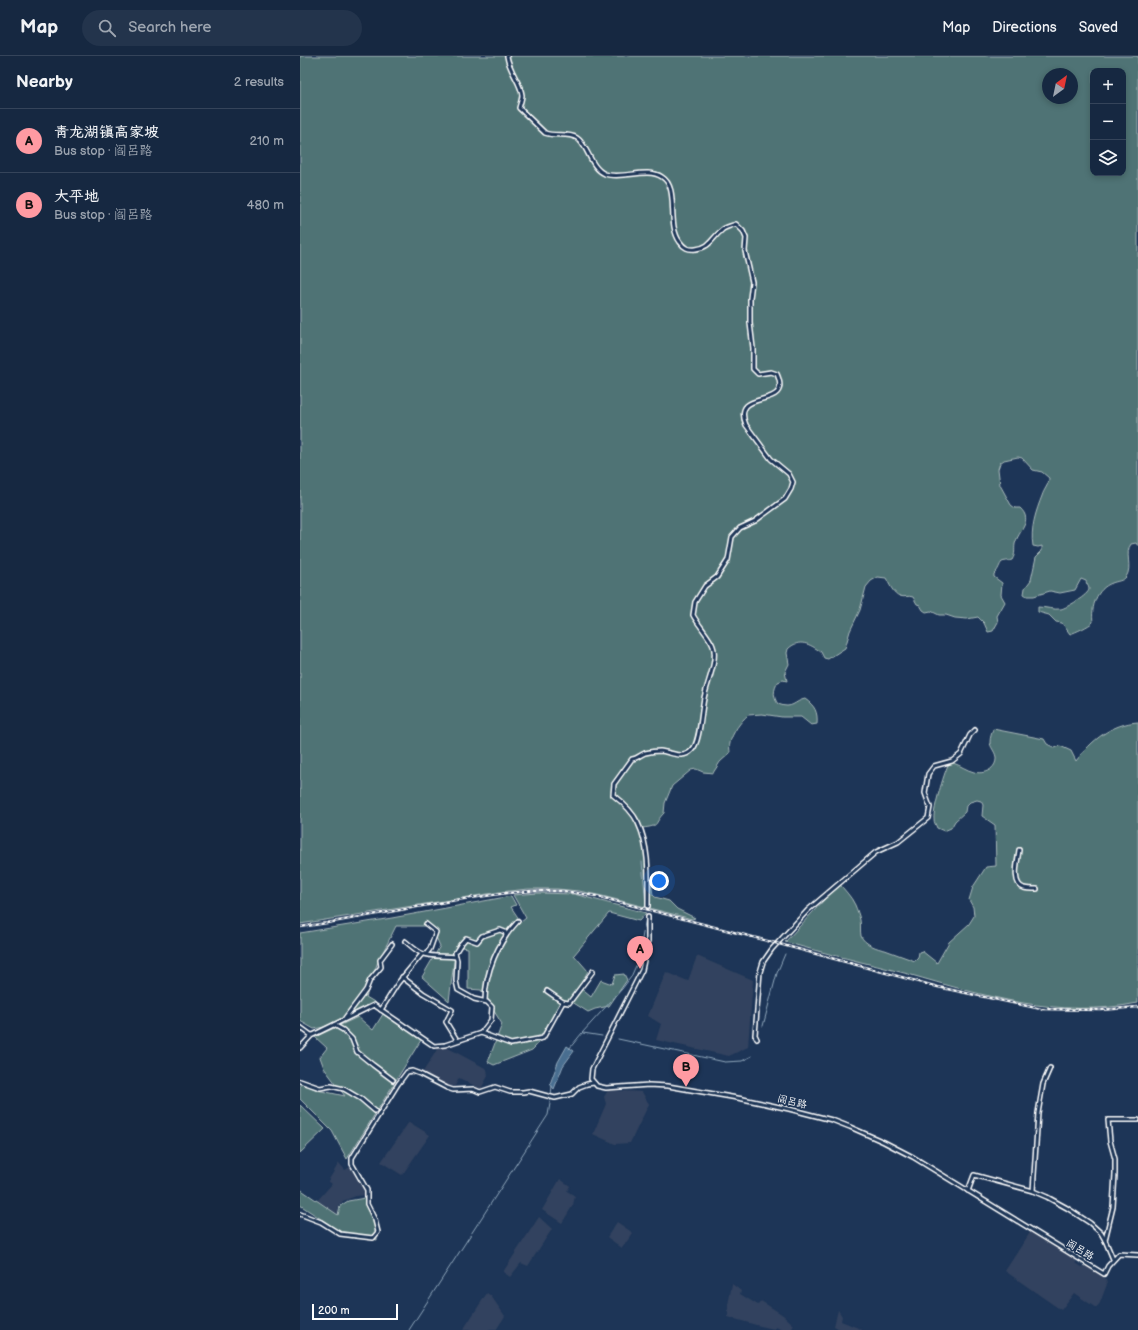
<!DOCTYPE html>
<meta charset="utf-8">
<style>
:root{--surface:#162841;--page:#23344c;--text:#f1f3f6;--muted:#9ea6b1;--line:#35445a;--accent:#ff9aa2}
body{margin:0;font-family:"Balsamiq Sans","LXGW WenKai TC",sans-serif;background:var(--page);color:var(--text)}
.controls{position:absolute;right:12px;top:12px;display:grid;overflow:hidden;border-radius:8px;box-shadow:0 2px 6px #0003}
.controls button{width:36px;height:36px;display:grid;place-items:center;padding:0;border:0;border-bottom:1px solid var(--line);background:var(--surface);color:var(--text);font:20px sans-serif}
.compass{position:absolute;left:742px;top:12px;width:36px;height:36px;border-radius:50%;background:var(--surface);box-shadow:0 2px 6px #0003;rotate:33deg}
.scale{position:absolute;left:12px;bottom:10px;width:86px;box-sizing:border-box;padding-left:4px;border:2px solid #fff;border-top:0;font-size:11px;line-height:14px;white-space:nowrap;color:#fff;-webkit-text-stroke:3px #1d3557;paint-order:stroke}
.you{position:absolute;left:359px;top:825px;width:14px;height:14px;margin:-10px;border:3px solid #fff;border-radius:50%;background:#1a73e8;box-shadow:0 0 0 6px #1a73e833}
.badge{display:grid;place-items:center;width:26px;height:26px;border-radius:50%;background:var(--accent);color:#111;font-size:13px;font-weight:700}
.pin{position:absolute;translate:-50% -33px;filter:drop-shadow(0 1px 2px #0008)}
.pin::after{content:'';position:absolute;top:21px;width:14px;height:12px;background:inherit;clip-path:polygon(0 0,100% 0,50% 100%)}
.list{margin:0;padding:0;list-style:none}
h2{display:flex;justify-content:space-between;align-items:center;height:52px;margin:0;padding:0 16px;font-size:17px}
h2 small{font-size:13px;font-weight:400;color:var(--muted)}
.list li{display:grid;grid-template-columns:26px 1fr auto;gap:12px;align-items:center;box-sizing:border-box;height:64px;padding:0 16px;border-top:1px solid var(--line)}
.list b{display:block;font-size:15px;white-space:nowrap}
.list p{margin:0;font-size:13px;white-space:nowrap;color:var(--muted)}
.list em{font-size:13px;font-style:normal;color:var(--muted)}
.icon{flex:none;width:22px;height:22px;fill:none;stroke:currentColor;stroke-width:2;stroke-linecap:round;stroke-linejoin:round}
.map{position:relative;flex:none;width:838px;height:1274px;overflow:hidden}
header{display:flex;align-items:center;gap:24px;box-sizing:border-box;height:56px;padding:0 20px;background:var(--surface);border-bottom:1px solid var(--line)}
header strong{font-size:19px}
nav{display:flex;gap:22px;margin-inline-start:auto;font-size:14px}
.search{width:280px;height:36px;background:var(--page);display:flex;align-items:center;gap:10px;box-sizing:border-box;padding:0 14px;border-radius:22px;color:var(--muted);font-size:15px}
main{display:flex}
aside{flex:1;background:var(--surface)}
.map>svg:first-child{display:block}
.built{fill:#32425e}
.green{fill:#507374;stroke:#a8b9ba;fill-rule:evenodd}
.water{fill:#486e90;stroke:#91a8bc}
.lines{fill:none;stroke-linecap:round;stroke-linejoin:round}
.stream{stroke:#91a8bc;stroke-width:1}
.street-tunnel{stroke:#344968;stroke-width:3;stroke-dasharray:3 1.5;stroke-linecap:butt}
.street-casing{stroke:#fff;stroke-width:6}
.street{stroke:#1d3557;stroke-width:3}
.rail-casing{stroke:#fff;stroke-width:2.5}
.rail{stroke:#1d3557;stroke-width:1;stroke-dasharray:3;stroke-linecap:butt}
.labels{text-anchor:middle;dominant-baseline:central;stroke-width:3.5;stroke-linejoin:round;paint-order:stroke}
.street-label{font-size:10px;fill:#fff;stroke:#1d3557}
</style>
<header>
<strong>Map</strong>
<div class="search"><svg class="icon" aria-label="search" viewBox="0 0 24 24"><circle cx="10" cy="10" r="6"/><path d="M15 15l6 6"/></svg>Search here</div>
<nav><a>Map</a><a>Directions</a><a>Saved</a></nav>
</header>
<main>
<aside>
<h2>Nearby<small>2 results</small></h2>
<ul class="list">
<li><span class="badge">A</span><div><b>青龙湖镇高家坡</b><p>Bus stop · 阎吕路</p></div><em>210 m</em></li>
<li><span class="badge">B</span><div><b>大平地</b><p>Bus stop · 阎吕路</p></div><em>480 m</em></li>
</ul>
</aside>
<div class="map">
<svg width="838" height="1274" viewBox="0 0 838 1274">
<rect width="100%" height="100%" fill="#1d3557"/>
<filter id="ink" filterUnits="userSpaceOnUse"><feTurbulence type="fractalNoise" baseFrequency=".025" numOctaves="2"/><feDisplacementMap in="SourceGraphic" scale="8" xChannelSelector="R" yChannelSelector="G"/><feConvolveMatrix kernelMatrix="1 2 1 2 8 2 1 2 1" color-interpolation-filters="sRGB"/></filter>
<g filter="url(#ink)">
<!-- built -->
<g class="built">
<path d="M 397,900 L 453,924 L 448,991 L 429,1000 L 356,984 L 361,968 L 348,960 L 366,916 L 388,925 Z"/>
<path d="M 138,992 L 148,992 L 187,1013 L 188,1020 L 181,1033 L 159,1022 L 155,1030 L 150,1031 L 123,1016 Z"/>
<path d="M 308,1034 L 342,1036 L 349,1048 L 330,1087 L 315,1088 L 293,1078 L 306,1048 L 304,1041 Z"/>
<path d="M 109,1066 L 130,1079 L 102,1119 L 81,1106 Z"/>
<path d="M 39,1107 L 45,1114 L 50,1111 L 66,1139 L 56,1140 L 43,1145 L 39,1149 L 37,1160 L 16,1146 L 32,1128 L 28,1125 Z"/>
<path d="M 260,1123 L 270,1130 L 267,1135 L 275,1140 L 273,1149 L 262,1167 L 242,1154 Z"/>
<path d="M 239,1161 L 252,1173 L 228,1210 L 221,1207 L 210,1221 L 203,1216 Z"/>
<path d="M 317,1166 L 333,1177 L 322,1192 L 307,1181 Z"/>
<path d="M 731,1175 L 776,1203 L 776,1207 L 782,1211 L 787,1209 L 806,1223 L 807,1228 L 800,1247 L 796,1252 L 774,1237 L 761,1254 L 705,1215 Z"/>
<path d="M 432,1228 L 441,1235 L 440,1238 L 458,1249 L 461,1245 L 483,1259 L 494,1269 L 491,1274 L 482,1274 L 476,1271 L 474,1273 L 456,1269 L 428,1261 L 428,1249 Z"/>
<path d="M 187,1237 L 191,1240 L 205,1260 L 196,1274 L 163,1274 Z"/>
<path d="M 538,1254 L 542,1260 L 541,1265 L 563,1274 L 541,1274 L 534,1270 Z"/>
</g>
<!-- green -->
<g class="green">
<path d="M 0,0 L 838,0 L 838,490 L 836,487 L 831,488 C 824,497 833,511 826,521 C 823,525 817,525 812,527 C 796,533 791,551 793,566 C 789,570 776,576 770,578 L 762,567 L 756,566 L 749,559 L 738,556 L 738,551 C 745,551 754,554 761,553 C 766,552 789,539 789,533 C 789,530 786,528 786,525 L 781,523 L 775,534 L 760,537 L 750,535 L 734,540 L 727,540 L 724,538 L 725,532 L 731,524 L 736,501 L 742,495 L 742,490 L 738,491 L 733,490 C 730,473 736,455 742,440 C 744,433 749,429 749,422 L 742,416 L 733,414 L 722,402 L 718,401 L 704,404 L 700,407 L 698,413 L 700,429 L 711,449 L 715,452 L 720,452 C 734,465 718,475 715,488 C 714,495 716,497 712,504 C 709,505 704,505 702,506 C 699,509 699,514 694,518 L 694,521 L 702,527 L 701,539 L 705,546 L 697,560 L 698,566 L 693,575 L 688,576 L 684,567 L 678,561 L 667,563 L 655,562 L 646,559 L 639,559 L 631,555 L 626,556 L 623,554 L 620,549 L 617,548 L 613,541 C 608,539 604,542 600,540 C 593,538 589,527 586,522 L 578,521 L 571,525 L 566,531 L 560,554 L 550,575 L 545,592 L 528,603 L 524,602 L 521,596 C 510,588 499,582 488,593 L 487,597 L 489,608 L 485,616 L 487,625 L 483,624 L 478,626 C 473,634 473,641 478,648 C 493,654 494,645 505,643 C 515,650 518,656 517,668 L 511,669 L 501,661 L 482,661 L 462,658 L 448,659 C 441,665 432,677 430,687 C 429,690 430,694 430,697 L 420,706 L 413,717 L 403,716 L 396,713 L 391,714 L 372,730 L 365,747 L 364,757 C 353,768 361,770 342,772 L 346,787 L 353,839 L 355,841 L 369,845 L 377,853 L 395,862 L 392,863 L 302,840 L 279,835 L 257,833 L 228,833 L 200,836 L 0,868 ZM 793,15 L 823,15 L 823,117 L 793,117 ZM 748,18 L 772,18 L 772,42 L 748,42 Z"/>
<path d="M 838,666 L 838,947 C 758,963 685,940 608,918 C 567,907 526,898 485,886 L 525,843 L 524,839 L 538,826 C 544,834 551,840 555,849 C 557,854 559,859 560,864 C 561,869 560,875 561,880 C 564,888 578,893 585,894 L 615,905 L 618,902 L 619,896 L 622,895 L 637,907 L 649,886 L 669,868 L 674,860 L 673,851 L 669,844 L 673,831 L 686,811 L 696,810 L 695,769 L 682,760 L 683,749 L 681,745 L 677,744 L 670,746 L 666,750 L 665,756 L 655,765 L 651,772 L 644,775 L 637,772 C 636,769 634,767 634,763 C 633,753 644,718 648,709 L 653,707 C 660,709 666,714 674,716 C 684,719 697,713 696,701 C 695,695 690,691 690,686 C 690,681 692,677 693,673 L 744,683 L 747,688 L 755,692 L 760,690 L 771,695 L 776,705 C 792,684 811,668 838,666 Z"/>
<path d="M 238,837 L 274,838 L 346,857 L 339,865 L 309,857 L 274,899 L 288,915 L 279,931 L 291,941 L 301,924 L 312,928 L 315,919 L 324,918 L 327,924 L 309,950 L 295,953 L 288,956 L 269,944 L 264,945 L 236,990 L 232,994 L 194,1009 L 188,1006 L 202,968 L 181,934 L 168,933 L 168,892 L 156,890 L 149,945 L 122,921 L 140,890 L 131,870 L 96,870 L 77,908 L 66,941 L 76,947 L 24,971 L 14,973 L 0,965 L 0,877 L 92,862 L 211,840 L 216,849 L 211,851 L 221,866 L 226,862 L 213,839 Z"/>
<path d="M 83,958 L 121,984 L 47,1103 L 32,1075 L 0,1043 L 0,1026 L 17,1034 L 45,1040 L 24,1012 L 20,1001 L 27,992 L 15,981 L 58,961 L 73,974 Z"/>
<path d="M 0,1049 L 25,1073 L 0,1097 Z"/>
<path d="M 0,1133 L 38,1159 L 40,1150 L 48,1145 L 65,1142 C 68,1156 78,1169 77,1184 L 60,1180 L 45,1179 L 0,1149 Z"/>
</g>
<!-- water -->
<path class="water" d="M 267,990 L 274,995 L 263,1010 L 254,1033 L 250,1028 L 258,1006 Z"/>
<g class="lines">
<!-- stream -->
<g class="stream">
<path d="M 342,806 L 346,849"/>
<path d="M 463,970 L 477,917 L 485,898"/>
<path d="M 283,977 L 302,980"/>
<path d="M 318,983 L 425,1006 L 442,1005 L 452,1000"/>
<path d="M 269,993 L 282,977 L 322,933 L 331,921 L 338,905 L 346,861"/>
<path d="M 251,1039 L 252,1030"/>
<path d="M 109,1274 L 248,1059 L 251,1042"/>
</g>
<!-- street-tunnel -->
<path class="street-tunnel" d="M 348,861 L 348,850"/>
<defs>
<g id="street">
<path d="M 207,0 C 209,15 221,27 222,39 C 222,43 220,48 219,52 L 245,77 C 255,81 268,76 277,82 C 288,89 290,112 305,118 C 322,124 347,111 362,121 C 380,132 366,167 380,186 C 384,192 388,194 396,193 C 411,191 411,183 422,174 C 425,171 431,170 436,168 L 443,175 L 446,182 L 445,195 L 452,226 L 450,242 L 450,267 L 453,292 L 453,313 L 458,318 L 471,316 L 477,318 C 494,356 430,330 446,369 L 471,403 L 489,418 L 493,426 L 491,433 L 485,443 L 455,465 L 440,472 L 432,481 L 428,504 L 417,521 L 405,530 L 395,546 L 393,559 C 397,567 411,583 413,590 C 418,603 408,625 405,638 C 401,651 401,685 392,694 C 383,704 371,696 360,695 C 356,695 349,696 345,697 C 340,699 337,703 332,703 L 314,728 L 313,739 C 322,746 333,756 338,767 C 350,792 348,823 348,850"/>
<path d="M 719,794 C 718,804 711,828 724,832 C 728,833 733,833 737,833"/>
<path d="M 348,861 L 348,885 L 342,914 L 292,1013 L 291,1023 L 297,1030 L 306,1032 L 349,1029 L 368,1030 L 443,1043 L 489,1053 L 532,1064 L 550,1071 L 584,1086 L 613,1101 L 804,1218 L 808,1210 L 819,1198 L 838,1199"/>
<path d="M 126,868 L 136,876 L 130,893 L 126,898"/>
<path d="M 105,885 C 110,889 115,894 121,897 C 131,902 145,899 156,901"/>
<path d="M 102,921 L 123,937 L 152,954 L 146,966 L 157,984"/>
<path d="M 247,935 L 263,946 L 269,947 L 293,915"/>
<path d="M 185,945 C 185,916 198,886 218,865"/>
<path d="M 81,954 L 98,927 L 122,898"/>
<path d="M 45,962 L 66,934 L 70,924 L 81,911 L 80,904 L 92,888"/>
<path d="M 34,969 L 43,974 L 52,983 L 57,996 L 73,1009 L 93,1024"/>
<path d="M 0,971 L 11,979 L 13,979 L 74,949 L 134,990 L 145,989 L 181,977 L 211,988 L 243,982 L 263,946"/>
<path d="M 181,977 L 191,964 L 192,951 L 187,946 L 174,943 L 158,934 L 156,925 L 157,904 L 155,897 L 160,889 L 166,882 L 177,886 L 182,880 L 200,874 L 205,876 L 206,879"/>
<path d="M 457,983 L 455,979 L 460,916 L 463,906 L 472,893 L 508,854 L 576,796 L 598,786 L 628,762 L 630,751 L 625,737 L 628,718 L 634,710 L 652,705 L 661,698 L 670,679 L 675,674"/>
<path d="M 0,992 L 12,979"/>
<path d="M 0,1025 L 20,1032 L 31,1030 L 44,1033 L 61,1043 L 75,1055"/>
<path d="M 668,1135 L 674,1119 L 733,1135 L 747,1141 L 767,1152 L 790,1167 L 801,1177 L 805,1184 L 813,1203"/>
<path d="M 733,1135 L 738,1057 L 743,1028 L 750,1012"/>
<path d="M 0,1158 L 21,1166 L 40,1178 L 73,1182 L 78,1176 L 75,1164 L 67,1148 L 67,1134 L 52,1108 L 52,1102 L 98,1028 L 107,1016 L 112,1015 L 120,1018 L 147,1032 L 153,1034 L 173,1033 L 180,1036 L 195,1031 L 210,1036 L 223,1036 L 229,1035 L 255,1042 L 272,1038 L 279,1031 L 287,1028 L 294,1027"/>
<path d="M 805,1184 L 813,1151 L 815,1118 L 815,1103 L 810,1085 L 808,1064 L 838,1064"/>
</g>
</defs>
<!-- street casing -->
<use href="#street" class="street-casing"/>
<!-- street -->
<use href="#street" class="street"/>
<defs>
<path id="rail" d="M 0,871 L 27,867 L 156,844 L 207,837 L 232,835 L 263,835 L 296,840 L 483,889 L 638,931 L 741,953 L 801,954 L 838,951"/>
</defs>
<!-- rail casing -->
<use href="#rail" class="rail-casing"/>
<!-- rail -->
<use href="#rail" class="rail"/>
</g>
</g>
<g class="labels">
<!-- street labels -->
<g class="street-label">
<text transform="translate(492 1046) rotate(13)">阎吕路</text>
<text transform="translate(780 1194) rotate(31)">阎吕路</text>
</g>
</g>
</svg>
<div class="controls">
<button>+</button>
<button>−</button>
<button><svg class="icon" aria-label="layers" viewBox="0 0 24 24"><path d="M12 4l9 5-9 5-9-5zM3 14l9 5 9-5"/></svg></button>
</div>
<svg class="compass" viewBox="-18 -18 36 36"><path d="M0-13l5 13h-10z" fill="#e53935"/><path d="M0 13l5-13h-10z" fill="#9ea6b1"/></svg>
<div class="scale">200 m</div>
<div class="you"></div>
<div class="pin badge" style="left:340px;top:913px">A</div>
<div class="pin badge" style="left:386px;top:1031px">B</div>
</div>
</main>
